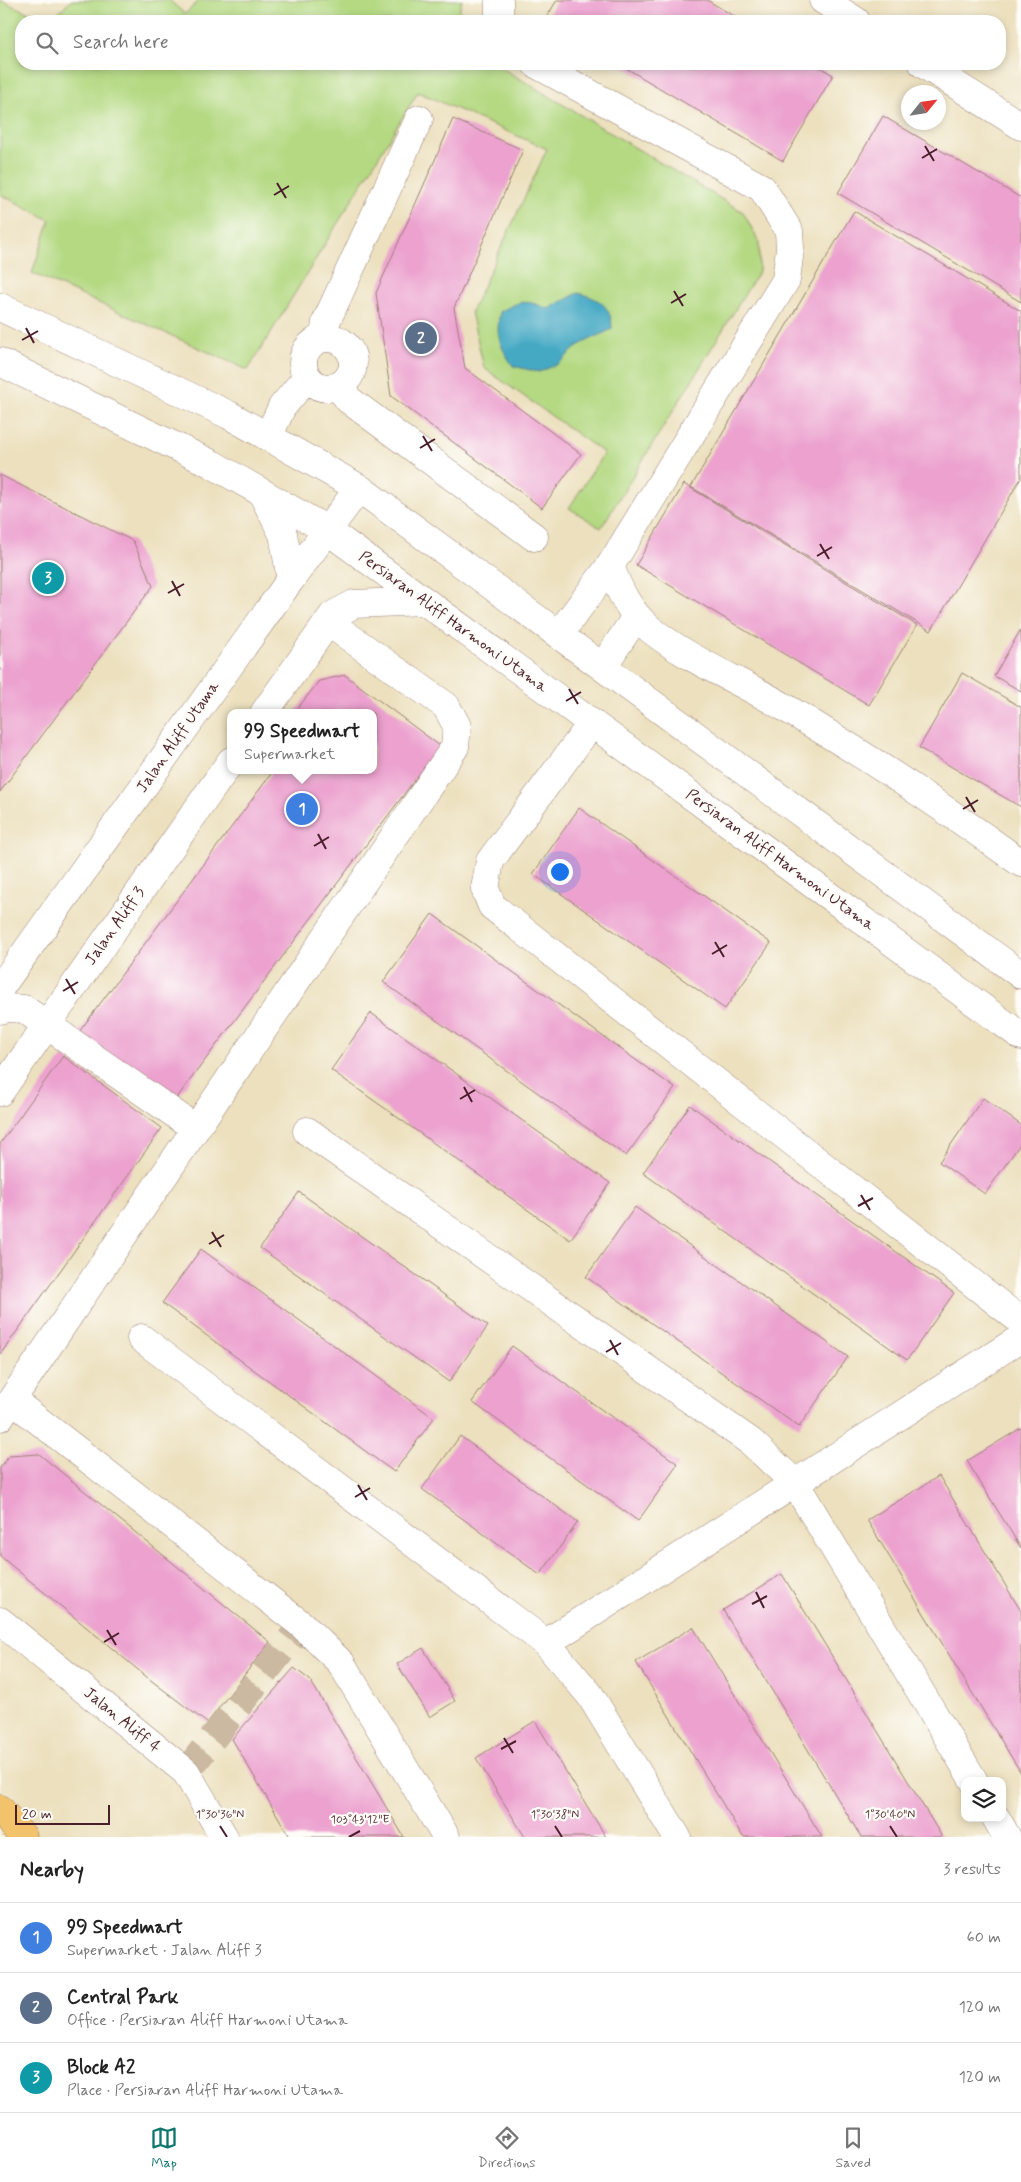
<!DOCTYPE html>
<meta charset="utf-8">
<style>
:root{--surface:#fff;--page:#f6f6f6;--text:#222;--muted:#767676;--line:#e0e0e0;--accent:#0f766e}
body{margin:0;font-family:Mynerve,sans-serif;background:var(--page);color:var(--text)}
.controls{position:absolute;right:15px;bottom:15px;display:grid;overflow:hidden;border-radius:10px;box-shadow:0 2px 8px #0003}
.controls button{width:45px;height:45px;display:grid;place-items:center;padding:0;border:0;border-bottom:1px solid var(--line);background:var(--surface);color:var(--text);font:25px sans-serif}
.compass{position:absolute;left:901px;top:85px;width:45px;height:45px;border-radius:50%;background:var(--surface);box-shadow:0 2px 8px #0003;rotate:60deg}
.scale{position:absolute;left:15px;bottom:12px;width:95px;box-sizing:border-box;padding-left:5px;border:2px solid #4a1f2b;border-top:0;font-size:14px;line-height:18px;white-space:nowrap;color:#4a1f2b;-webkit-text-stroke:4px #fdfcf7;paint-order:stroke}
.you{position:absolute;left:559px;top:871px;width:18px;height:18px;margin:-12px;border:4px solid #fff;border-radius:50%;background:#1a73e8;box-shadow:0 0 0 8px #1a73e833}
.badge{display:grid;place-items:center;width:32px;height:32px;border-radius:50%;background:var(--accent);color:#fff;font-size:16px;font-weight:700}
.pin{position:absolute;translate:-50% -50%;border:2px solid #fff;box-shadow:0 1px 5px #0006}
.popup{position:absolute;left:227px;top:709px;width:150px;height:65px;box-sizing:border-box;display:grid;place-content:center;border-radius:10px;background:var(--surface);filter:drop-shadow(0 1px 4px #0005);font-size:16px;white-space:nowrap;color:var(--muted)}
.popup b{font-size:19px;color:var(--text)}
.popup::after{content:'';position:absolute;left:50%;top:100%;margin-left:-10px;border:10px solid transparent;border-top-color:var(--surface)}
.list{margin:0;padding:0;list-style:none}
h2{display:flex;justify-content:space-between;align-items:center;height:65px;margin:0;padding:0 20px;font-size:21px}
h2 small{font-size:16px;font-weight:400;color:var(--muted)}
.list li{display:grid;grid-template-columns:32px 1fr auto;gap:15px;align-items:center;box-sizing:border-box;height:70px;padding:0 20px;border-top:1px solid var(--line)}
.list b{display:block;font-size:19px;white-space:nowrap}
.list p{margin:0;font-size:16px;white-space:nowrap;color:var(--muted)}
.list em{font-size:16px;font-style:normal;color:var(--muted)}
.icon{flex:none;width:28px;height:28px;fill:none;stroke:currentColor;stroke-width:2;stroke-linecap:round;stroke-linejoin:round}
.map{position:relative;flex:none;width:1021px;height:1837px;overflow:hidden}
.search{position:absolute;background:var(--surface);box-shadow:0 2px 8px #0003;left:15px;right:15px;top:15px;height:55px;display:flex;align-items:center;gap:12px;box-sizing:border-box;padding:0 18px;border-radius:20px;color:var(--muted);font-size:19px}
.sheet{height:275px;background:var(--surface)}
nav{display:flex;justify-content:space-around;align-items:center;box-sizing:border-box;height:70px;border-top:1px solid var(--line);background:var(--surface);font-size:14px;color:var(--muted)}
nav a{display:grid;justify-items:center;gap:2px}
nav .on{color:var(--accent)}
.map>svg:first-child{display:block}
.green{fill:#b4d982;stroke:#7f7c56}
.water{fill:#44a9c4;stroke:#476478}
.building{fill:#eca1cf}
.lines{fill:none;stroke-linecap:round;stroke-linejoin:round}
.minor-tunnel{stroke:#ccb9a1;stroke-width:28;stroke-dasharray:28 14;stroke-linecap:butt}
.minor-casing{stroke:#9b8074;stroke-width:29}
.major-casing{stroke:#9b8074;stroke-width:29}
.minor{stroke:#fff;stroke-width:28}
.major{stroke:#f2c36a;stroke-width:28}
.ticks{fill:none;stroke:#4a1f2b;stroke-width:2}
.labels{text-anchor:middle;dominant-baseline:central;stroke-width:4.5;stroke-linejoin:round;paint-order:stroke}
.street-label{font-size:16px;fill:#4a1f2b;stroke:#fdfcf7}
.ticks-label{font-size:12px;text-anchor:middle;fill:#4a1f2b;stroke:#fdfcf7;stroke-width:4.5;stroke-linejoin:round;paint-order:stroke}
</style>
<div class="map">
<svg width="1021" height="1837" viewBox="0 0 1021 1837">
<rect width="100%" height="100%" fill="#fdfcf7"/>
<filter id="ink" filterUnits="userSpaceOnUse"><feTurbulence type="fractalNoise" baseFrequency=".02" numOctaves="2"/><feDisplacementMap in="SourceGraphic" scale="10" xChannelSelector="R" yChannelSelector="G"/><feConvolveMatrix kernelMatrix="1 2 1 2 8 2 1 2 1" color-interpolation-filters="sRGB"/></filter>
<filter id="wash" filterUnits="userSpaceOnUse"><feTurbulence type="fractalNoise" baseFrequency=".0096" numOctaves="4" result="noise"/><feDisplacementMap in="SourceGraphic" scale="20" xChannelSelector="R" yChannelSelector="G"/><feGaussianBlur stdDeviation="1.12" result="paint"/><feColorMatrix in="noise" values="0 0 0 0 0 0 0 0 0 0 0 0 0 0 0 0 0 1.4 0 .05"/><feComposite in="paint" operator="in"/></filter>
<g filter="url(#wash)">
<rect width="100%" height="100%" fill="#ece0be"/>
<!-- green -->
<g class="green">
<path d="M 0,0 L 47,21 L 21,21 L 21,64 L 495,64 L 743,212 L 759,242 L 759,271 L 601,528 L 569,508 L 604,453 L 484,368 L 471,312 L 547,149 L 418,92 L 248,370 L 32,273 L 50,220 L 0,194 Z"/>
<path d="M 72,0 L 169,0 L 185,14 L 200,0 L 462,0 L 457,21 L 48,21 Z"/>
</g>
<!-- water -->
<path class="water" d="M 578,293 C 599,298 612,306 612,329 L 579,345 L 558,364 L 539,372 L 513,366 C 500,346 495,337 500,312 C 521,300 525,299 548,309 Z"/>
<g id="blocks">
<!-- building -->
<g class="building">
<path d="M 557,0 L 707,0 L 742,21 L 547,21 L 545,20 Z"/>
<path d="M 619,64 L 814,64 L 833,75 L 783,161 Z"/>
<path d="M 883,116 L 1021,198 L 1021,302 L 838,193 Z"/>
<path d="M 453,119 L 523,150 L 454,308 L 465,368 L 581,454 L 542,508 L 391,396 L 376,293 Z"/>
<path d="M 854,211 L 1021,311 L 1021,478 L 931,631 L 691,487 Z"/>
<path d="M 0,475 L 133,541 L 153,586 L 0,792 Z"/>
<path d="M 684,484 L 917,625 L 869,705 L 636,565 Z"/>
<path d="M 1021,629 L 1021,691 L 994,676 Z"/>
<path d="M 962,673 L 1021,707 L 1021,807 L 919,748 Z"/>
<path d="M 345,675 L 440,746 L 173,1103 L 79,1032 L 274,770 L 373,770 L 373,713 L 294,713 L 319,681 Z"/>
<path d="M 579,808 L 771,943 L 725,1009 L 533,874 Z"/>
<path d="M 432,914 L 675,1088 L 626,1156 L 383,982 Z"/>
<path d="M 371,1013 L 610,1183 L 570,1240 L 331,1070 Z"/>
<path d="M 63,1056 L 162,1128 L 0,1355 L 0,1144 Z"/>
<path d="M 983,1098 L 1021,1125 L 1021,1143 L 985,1194 L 939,1162 Z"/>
<path d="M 690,1105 L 954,1293 L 907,1360 L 643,1173 Z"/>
<path d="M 299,1192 L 488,1326 L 449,1382 L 260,1248 Z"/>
<path d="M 635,1207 L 848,1357 L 799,1427 L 586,1277 Z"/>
<path d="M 201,1249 L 434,1418 L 394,1472 L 162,1303 Z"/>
<path d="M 512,1346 L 678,1464 L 638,1521 L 472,1402 Z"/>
<path d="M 1021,1428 L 1021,1548 L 967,1461 Z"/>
<path d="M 460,1436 L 578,1522 L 540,1575 L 422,1489 Z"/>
<path d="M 39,1454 L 270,1642 L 207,1723 L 148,1678 L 0,1556 L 0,1468 L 9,1456 Z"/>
<path d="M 939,1476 L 1021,1611 L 1021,1773 L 867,1520 Z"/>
<path d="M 782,1574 L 942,1837 L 861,1837 L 723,1610 Z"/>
<path d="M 693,1627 L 822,1837 L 743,1837 L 636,1662 Z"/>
<path d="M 423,1648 L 455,1701 L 430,1717 L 397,1664 Z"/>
<path d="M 294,1668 L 310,1680 L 404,1837 L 290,1837 L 232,1739 Z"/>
<path d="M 535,1721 L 606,1837 L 525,1837 L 476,1758 Z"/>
</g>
</g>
</g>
<g filter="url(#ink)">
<use href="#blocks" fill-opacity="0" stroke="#9b8074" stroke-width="1"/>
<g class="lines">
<!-- minor-tunnel -->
<path class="minor-tunnel" d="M 186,1772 L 302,1625"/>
<defs>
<g id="minor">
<path d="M 499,0 L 499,15 L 502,21"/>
<path d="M 823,0 L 856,21"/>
<path d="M 536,64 L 762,188 L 789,231 L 790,249 L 786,280 L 610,566 L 559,634"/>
<path d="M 923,64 L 1021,126"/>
<path d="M 0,307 L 229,415 L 359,488 L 1021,975"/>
<path d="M 324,338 L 326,322 L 419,119"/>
<circle cx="328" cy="363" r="25"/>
<path d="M 0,362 L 212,464 L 327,530 L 1021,1036"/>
<path d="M 338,386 L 349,400 L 534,537"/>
<path d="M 268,437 L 282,407 L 307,377"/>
<path d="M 262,493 L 283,534 L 291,579"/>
<path d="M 610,566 C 619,590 630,613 650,629 C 690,661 741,681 784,707 C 867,756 943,807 1021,863"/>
<path d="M 603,666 L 636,617"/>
<path d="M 264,713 L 333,615 L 354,604 L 424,601"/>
<path d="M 592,723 L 490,861 L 485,889 L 492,906 L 1021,1321"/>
<path d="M 0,988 L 291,579 L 359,488"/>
<path d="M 0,1010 L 8,1008 L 24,1009 L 195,1128"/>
<path d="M 0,1092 L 231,761"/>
<path d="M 307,1131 L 751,1442 L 795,1483 L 974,1781"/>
<path d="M 141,1338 L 546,1643 L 590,1695 L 677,1837"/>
<path d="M 12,1400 L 302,1625 L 341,1663 L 446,1837"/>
<path d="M 0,1417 L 455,747 L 457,726 L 446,706 L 328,622"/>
<path d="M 0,1621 L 186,1772 L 224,1837"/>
<path d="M 546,1643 L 1021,1338"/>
<path d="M 996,1818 L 1007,1837"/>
</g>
<path id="major" d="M 0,1809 L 23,1837"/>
</defs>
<!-- minor casing -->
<use href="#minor" class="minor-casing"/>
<!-- major casing -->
<use href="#major" class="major-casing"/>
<!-- minor -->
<use href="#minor" class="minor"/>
<!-- major -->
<use href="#major" class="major"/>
</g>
</g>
<!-- ticks -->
<path class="ticks" d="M 925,146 L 934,161M 922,158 L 937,149M 277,183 L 286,198M 274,195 L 289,186M 674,291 L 683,306M 671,303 L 686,294M 26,328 L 34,343M 22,340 L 38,331M 423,436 L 432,451M 420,448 L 435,439M 820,544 L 829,559M 817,556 L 832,547M 172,581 L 180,596M 168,593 L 184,584M 569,689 L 578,704M 566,701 L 581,692M 966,797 L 975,812M 963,809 L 978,800M 318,834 L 326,849M 314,846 L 329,837M 715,942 L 724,957M 712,954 L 727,945M 66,979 L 75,994M 63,991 L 78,982M 464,1087 L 472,1102M 460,1099 L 475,1090M 861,1195 L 870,1210M 858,1206 L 873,1198M 212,1232 L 221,1247M 209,1244 L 224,1235M 610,1340 L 618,1355M 606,1352 L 621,1343M 358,1485 L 367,1500M 355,1497 L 370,1488M 756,1592 L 764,1608M 752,1604 L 767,1596M 107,1630 L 116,1645M 104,1642 L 119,1633M 504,1738 L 513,1753M 501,1749 L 516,1741M 220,1826 L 227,1837M 555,1826 L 562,1837M 890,1826 L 897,1837M 349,1837 L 360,1831"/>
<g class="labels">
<!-- street labels -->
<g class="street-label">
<text transform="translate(453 622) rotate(36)">Persiaran Aliff Harmoni Utama</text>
<text transform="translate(178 737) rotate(-55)">Jalan Aliff Utama</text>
<text transform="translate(780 860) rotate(36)">Persiaran Aliff Harmoni Utama</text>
<text transform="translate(115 926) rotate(-55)">Jalan Aliff 3</text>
<text transform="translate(122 1720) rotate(39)">Jalan Aliff 4</text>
</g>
</g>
<g class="ticks-label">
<text x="220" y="1818">1°30'36"N</text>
<text x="555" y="1818">1°30'38"N</text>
<text x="890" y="1818">1°30'40"N</text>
<text x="360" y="1823">103°43'12"E</text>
</g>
</svg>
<div class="controls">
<button><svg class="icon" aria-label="layers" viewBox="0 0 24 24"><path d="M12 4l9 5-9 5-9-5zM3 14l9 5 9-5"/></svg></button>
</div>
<svg class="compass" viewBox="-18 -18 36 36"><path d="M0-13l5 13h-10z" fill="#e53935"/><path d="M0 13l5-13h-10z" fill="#767676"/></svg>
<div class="scale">20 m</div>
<div class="you"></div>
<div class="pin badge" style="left:302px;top:809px;background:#3f7fe0">1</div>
<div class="popup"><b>99 Speedmart</b>Supermarket</div>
<div class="pin badge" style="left:421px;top:338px;background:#5c6f8a">2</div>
<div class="pin badge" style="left:48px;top:578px;background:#0f9aa8">3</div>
<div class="search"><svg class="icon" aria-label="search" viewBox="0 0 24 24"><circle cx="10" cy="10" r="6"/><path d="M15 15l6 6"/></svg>Search here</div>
</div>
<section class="sheet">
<h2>Nearby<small>3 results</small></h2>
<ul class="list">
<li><span class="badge" style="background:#3f7fe0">1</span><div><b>99 Speedmart</b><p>Supermarket · Jalan Aliff 3</p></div><em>60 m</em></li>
<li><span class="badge" style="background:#5c6f8a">2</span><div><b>Central Park</b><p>Office · Persiaran Aliff Harmoni Utama</p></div><em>120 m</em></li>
<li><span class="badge" style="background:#0f9aa8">3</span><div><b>Block A2</b><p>Place · Persiaran Aliff Harmoni Utama</p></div><em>120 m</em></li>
</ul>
</section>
<nav>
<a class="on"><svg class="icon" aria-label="map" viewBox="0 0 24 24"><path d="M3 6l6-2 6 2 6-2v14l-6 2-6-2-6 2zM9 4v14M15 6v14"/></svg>Map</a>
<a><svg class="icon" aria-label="directions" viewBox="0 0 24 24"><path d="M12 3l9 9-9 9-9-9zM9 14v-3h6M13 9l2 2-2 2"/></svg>Directions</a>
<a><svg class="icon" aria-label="saved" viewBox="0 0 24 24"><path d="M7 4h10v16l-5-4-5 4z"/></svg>Saved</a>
</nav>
